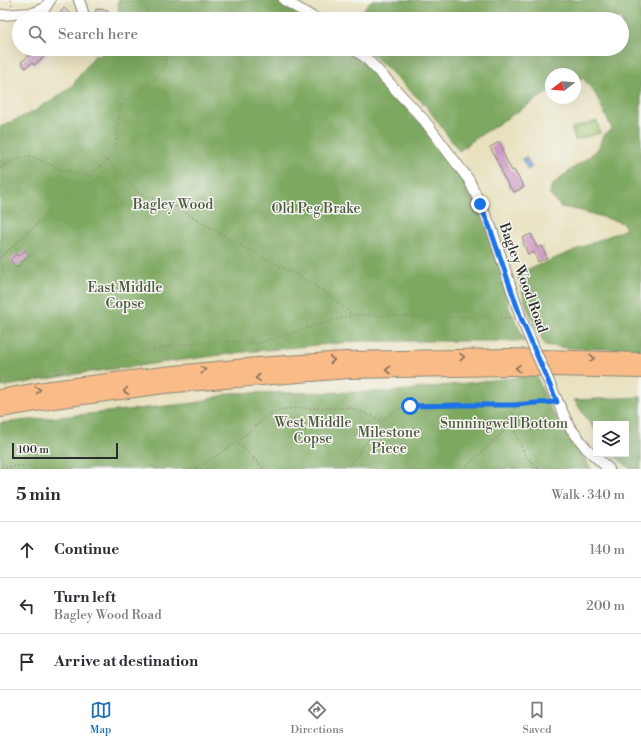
<!DOCTYPE html>
<meta charset="utf-8">
<style>
:root{--surface:#fff;--page:#f7f7f7;--text:#2b2b33;--muted:#7c7c81;--line:#e1e1e2;--accent:#1f6fb2}
body{margin:0;font-family:"Libre Bodoni",serif;background:var(--page);color:var(--text)}
.controls{position:absolute;right:12px;bottom:12px;display:grid;overflow:hidden;border-radius:0px;box-shadow:0 4px 16px #0002}
.controls button{width:36px;height:36px;display:grid;place-items:center;padding:0;border:0;border-bottom:1px solid var(--line);background:var(--surface);color:var(--text);font:20px sans-serif}
.compass{position:absolute;left:545px;top:68px;width:36px;height:36px;border-radius:50%;background:var(--surface);box-shadow:0 4px 16px #0002;rotate:253deg}
.scale{position:absolute;left:12px;bottom:10px;width:106px;box-sizing:border-box;padding-left:4px;border:2px solid #2b2b2b;border-top:0;font-size:11px;line-height:14px;white-space:nowrap;color:#2b2b2b;-webkit-text-stroke:3px #f6f6f2;paint-order:stroke}
.stop{position:absolute;width:12px;height:12px;margin:-9px;border:3px solid #1a73e8;border-radius:50%;background:#fff}
.stop.end{background:#1a73e8;border-color:#fff;box-shadow:0 1px 4px #0008}
.list{margin:0;padding:0;list-style:none}
h2{display:flex;justify-content:space-between;align-items:center;height:52px;margin:0;padding:0 16px;font-size:17px}
h2 small{font-size:13px;font-weight:400;color:var(--muted)}
.list li{display:grid;grid-template-columns:26px 1fr auto;gap:12px;align-items:center;box-sizing:border-box;height:56px;padding:0 16px;border-top:1px solid var(--line)}
.list b{display:block;font-size:15px;white-space:nowrap}
.list p{margin:0;font-size:13px;white-space:nowrap;color:var(--muted)}
.list em{font-size:13px;font-style:normal;color:var(--muted)}
.icon{flex:none;width:22px;height:22px;fill:none;stroke:currentColor;stroke-width:2;stroke-linecap:round;stroke-linejoin:round}
.map{position:relative;flex:none;width:641px;height:469px;overflow:hidden}
.search{position:absolute;background:var(--surface);box-shadow:0 4px 16px #0002;left:12px;right:12px;top:12px;height:44px;display:flex;align-items:center;gap:10px;box-sizing:border-box;padding:0 14px;border-radius:22px;color:var(--muted);font-size:15px}
.sheet{height:220px;background:var(--surface)}
nav{display:flex;justify-content:space-around;align-items:center;box-sizing:border-box;height:56px;border-top:1px solid var(--line);background:var(--surface);font-size:11px;color:var(--muted)}
nav a{display:grid;justify-items:center;gap:2px}
nav .on{color:var(--accent)}
.map>svg:first-child{display:block}
.green{fill:#9cc26c;stroke:#64764c}
.forest{fill:#7da860;stroke:#546a46}
.water{fill:#67a1d6;stroke:#496680}
.building{fill:#cb97c2}
.lines{fill:none;stroke-linecap:round;stroke-linejoin:round}
.minor-casing{stroke:#8a8674;stroke-width:12}
.highway-casing{stroke:#8a8674;stroke-width:16}
.path{stroke:#8a8674;stroke-width:1.5;stroke-dasharray:1 3;stroke-linecap:butt}
.minor{stroke:#fff;stroke-width:10}
.highway{stroke:#f9bc89;stroke-width:14}
.minor-bridge-casing{stroke:#8a8674;stroke-width:12;stroke-linecap:butt}
.minor-bridge{stroke:#fff;stroke-width:10}
.oneway{stroke:#886c55}
.route{stroke:#1a73e8;stroke-width:5}
.labels{text-anchor:middle;dominant-baseline:central;stroke-width:3;stroke-linejoin:round;paint-order:stroke}
.park-label{font-size:14px;fill:#4d583e;stroke:#f6f6f2}
.street-label{font-size:14px;fill:#2b2b2b;stroke:#f6f6f2}
</style>
<div class="map">
<svg width="641" height="469" viewBox="0 0 641 469">
<rect width="100%" height="100%" fill="#f6f6f2"/>
<filter id="ink" filterUnits="userSpaceOnUse"><feTurbulence type="fractalNoise" baseFrequency=".025" numOctaves="2"/><feDisplacementMap in="SourceGraphic" scale="8" xChannelSelector="R" yChannelSelector="G"/><feConvolveMatrix kernelMatrix="1 2 1 2 8 2 1 2 1" color-interpolation-filters="sRGB"/></filter>
<filter id="wash" filterUnits="userSpaceOnUse"><feTurbulence type="fractalNoise" baseFrequency=".012" numOctaves="4" result="noise"/><feDisplacementMap in="SourceGraphic" scale="16" xChannelSelector="R" yChannelSelector="G"/><feGaussianBlur stdDeviation="0.9" result="paint"/><feColorMatrix in="noise" values="0 0 0 0 0 0 0 0 0 0 0 0 0 0 0 0 0 1.4 0 .05"/><feComposite in="paint" operator="in"/></filter>
<g filter="url(#wash)">
<rect width="100%" height="100%" fill="#e8e1be"/>
<!-- green -->
<path class="green" d="M 597,121 L 600,133 L 575,140 L 572,128 Z"/>
<!-- forest -->
<g class="forest">
<path d="M 118,0 L 279,0 L 288,5 L 308,19 L 119,19 Z"/>
<path d="M 372,0 L 641,0 L 641,350 L 568,348 L 545,345 L 527,308 L 517,274 L 626,229 L 623,223 L 578,210 L 561,207 L 550,195 L 551,187 L 560,178 L 594,153 L 599,147 L 602,137 L 612,129 L 596,95 L 583,78 L 575,80 L 575,74 L 551,74 L 551,90 L 473,140 L 459,151 L 426,106 L 381,62 L 366,49 L 622,49 L 622,19 L 354,19 Z"/>
<path d="M 105,49 L 349,49 L 422,121 L 467,182 L 487,229 L 500,272 L 509,308 L 525,341 L 360,341 L 244,352 L 82,373 L 0,387 L 0,127 L 35,111 L 46,103 L 47,104 L 71,87 L 95,55 L 98,57 Z"/>
<path d="M 536,375 L 550,408 L 591,469 L 0,469 L 0,423 L 195,403 L 231,393 L 390,392 Z"/>
<path d="M 641,397 L 641,469 L 631,469 L 612,454 L 626,454 L 626,424 L 596,424 L 596,432 L 574,400 Z"/>
</g>
<!-- water -->
<path class="water" d="M 526,157 L 532,167 L 528,170 L 522,159 Z"/>
<g id="blocks">
<!-- building -->
<g class="building">
<path d="M 64,8 L 71,14 L 67,19 L 55,19 Z"/>
<path d="M 96,9 L 108,10 L 107,19 L 98,19 L 98,17 L 95,17 Z"/>
<path d="M 30,49 L 41,49 L 46,55 L 34,65 L 32,63 L 25,68 L 21,62 L 29,56 L 26,53 L 27,53 L 27,52 Z"/>
<path d="M 499,142 L 503,149 L 502,150 L 504,155 L 512,171 L 514,170 L 524,187 L 514,192 L 511,188 L 510,188 L 501,172 L 502,171 L 490,147 Z"/>
<path d="M 531,234 L 537,248 L 542,246 L 547,258 L 538,262 L 534,252 L 528,255 L 523,242 L 524,241 L 522,238 Z"/>
<path d="M 25,250 L 30,255 L 17,267 L 10,260 L 16,254 L 18,256 Z"/>
</g>
</g>
</g>
<g filter="url(#ink)">
<use href="#blocks" fill-opacity="0" stroke="#8a8674" stroke-width="1"/>
<g class="lines">
<defs>
<g id="minor">
<path d="M 79,0 L 83,12 L 81,19"/>
<path d="M 284,0 L 316,19"/>
<path d="M 0,15 L 33,13 L 45,8 L 50,0"/>
<path d="M 354,49 L 367,59 L 424,120 L 469,180 L 491,227 L 521,318 L 524,325"/>
<path d="M 556,398 L 569,426 L 586,448 L 609,469"/>
</g>
<g id="highway">
<path d="M 0,397 L 51,388 L 164,374 L 257,365 L 345,359 L 509,356 L 641,360"/>
<path d="M 0,410 L 54,401 L 164,386 L 348,371 L 508,368 L 641,371"/>
</g>
</defs>
<!-- minor casing -->
<use href="#minor" class="minor-casing"/>
<!-- highway casing -->
<use href="#highway" class="highway-casing"/>
<!-- path -->
<g class="path">
<path d="M 11,0 L 12,6"/>
<path d="M 140,0 L 153,19"/>
<path d="M 108,160 L 139,193 L 176,207 L 241,246 L 292,272 L 330,295 L 352,315"/>
<path d="M 0,168 L 14,160 L 29,156 L 66,171 L 90,175"/>
<path d="M 0,258 L 90,175 L 108,160 L 116,146 L 119,111 L 124,101 L 156,78 L 166,62 L 166,49"/>
<path d="M 0,378 L 10,377 L 109,360 L 174,345 L 218,341 L 258,343 L 352,315 L 513,318"/>
<path d="M 515,405 L 510,422 L 526,457 L 539,469"/>
<path d="M 237,442 L 269,414 L 284,409 L 301,408 L 350,408 L 363,412 L 382,421"/>
<path d="M 2,469 C 13,466 24,464 35,469"/>
<path d="M 196,469 L 237,442 L 264,469"/>
<path d="M 347,469 L 382,421 L 395,410 L 410,406 L 464,405 L 515,405 L 549,402"/>
<path d="M 464,469 L 505,430 L 510,422"/>
</g>
<!-- minor -->
<use href="#minor" class="minor"/>
<!-- highway -->
<use href="#highway" class="highway"/>
<defs>
<path id="minor-bridge" d="M 524,325 L 556,398"/>
</defs>
<!-- minor-bridge casing -->
<use href="#minor-bridge" class="minor-bridge-casing"/>
<!-- minor-bridge -->
<use href="#minor-bridge" class="minor-bridge"/>
</g>
<!-- one-way arrows -->
<defs><path id="oneway-chevron" d="M-2-3.5L2.5 0L-2 3.5" fill="none" stroke-width="1.6" stroke-linecap="round" stroke-linejoin="round"/></defs>
<g class="oneway">
<use href="#oneway-chevron" transform="translate(462 357) rotate(-1)"/>
<use href="#oneway-chevron" transform="translate(592 358) rotate(2)"/>
<use href="#oneway-chevron" transform="translate(332 360) rotate(-4)"/>
<use href="#oneway-chevron" transform="translate(518 368) rotate(-179)"/>
<use href="#oneway-chevron" transform="translate(203 370) rotate(-5)"/>
<use href="#oneway-chevron" transform="translate(388 370) rotate(179)"/>
<use href="#oneway-chevron" transform="translate(258 378) rotate(175)"/>
<use href="#oneway-chevron" transform="translate(38 390) rotate(-10)"/>
<use href="#oneway-chevron" transform="translate(126 391) rotate(173)"/>
</g>
</g>
<g class="lines" filter="url(#ink)">
<!-- route -->
<path class="route" d="M 410,406 L 464,405 L 515,405 L 535,403 L 557,402 L 521,318 L 490,228 L 480,204"/>
</g>
<g class="labels">
<!-- park labels -->
<g class="park-label">
<text x="173" y="205">Bagley Wood</text>
<text x="316" y="209">Old Peg Brake</text>
<text x="125" y="288">East Middle<tspan x="125" dy="16">Copse</tspan></text>
<text x="313" y="423">West Middle<tspan x="313" dy="16">Copse</tspan></text>
<text x="504" y="424">Sunningwell Bottom</text>
<text x="389" y="433">Milestone<tspan x="389" dy="16">Piece</tspan></text>
</g>
<!-- street labels -->
<g class="street-label">
<text transform="translate(523 278) rotate(70)">Bagley Wood Road</text>
</g>
</g>
</svg>
<div class="controls">
<button><svg class="icon" aria-label="layers" viewBox="0 0 24 24"><path d="M12 4l9 5-9 5-9-5zM3 14l9 5 9-5"/></svg></button>
</div>
<svg class="compass" viewBox="-18 -18 36 36"><path d="M0-13l5 13h-10z" fill="#e53935"/><path d="M0 13l5-13h-10z" fill="#7c7c81"/></svg>
<div class="scale">100 m</div>
<div class="stop" style="left:410px;top:406px"></div>
<div class="stop end" style="left:480px;top:204px"></div>
<div class="search"><svg class="icon" aria-label="search" viewBox="0 0 24 24"><circle cx="10" cy="10" r="6"/><path d="M15 15l6 6"/></svg>Search here</div>
</div>
<section class="sheet">
<h2>5 min<small>Walk · 340 m</small></h2>
<ul class="list">
<li><svg class="icon" aria-label="ahead" viewBox="0 0 24 24"><path d="M12 20V5M6 11l6-6 6 6"/></svg><div><b>Continue</b></div><em>140 m</em></li>
<li><svg class="icon" aria-label="left" viewBox="0 0 24 24"><path d="M17 20v-9H6M10 6l-5 5 5 5"/></svg><div><b>Turn left</b><p>Bagley Wood Road</p></div><em>200 m</em></li>
<li><svg class="icon" aria-label="arrive" viewBox="0 0 24 24"><path d="M6 21V4h12l-3 4 3 4H6"/></svg><div><b>Arrive at destination</b></div></li>
</ul>
</section>
<nav>
<a class="on"><svg class="icon" aria-label="map" viewBox="0 0 24 24"><path d="M3 6l6-2 6 2 6-2v14l-6 2-6-2-6 2zM9 4v14M15 6v14"/></svg>Map</a>
<a><svg class="icon" aria-label="directions" viewBox="0 0 24 24"><path d="M12 3l9 9-9 9-9-9zM9 14v-3h6M13 9l2 2-2 2"/></svg>Directions</a>
<a><svg class="icon" aria-label="saved" viewBox="0 0 24 24"><path d="M7 4h10v16l-5-4-5 4z"/></svg>Saved</a>
</nav>
